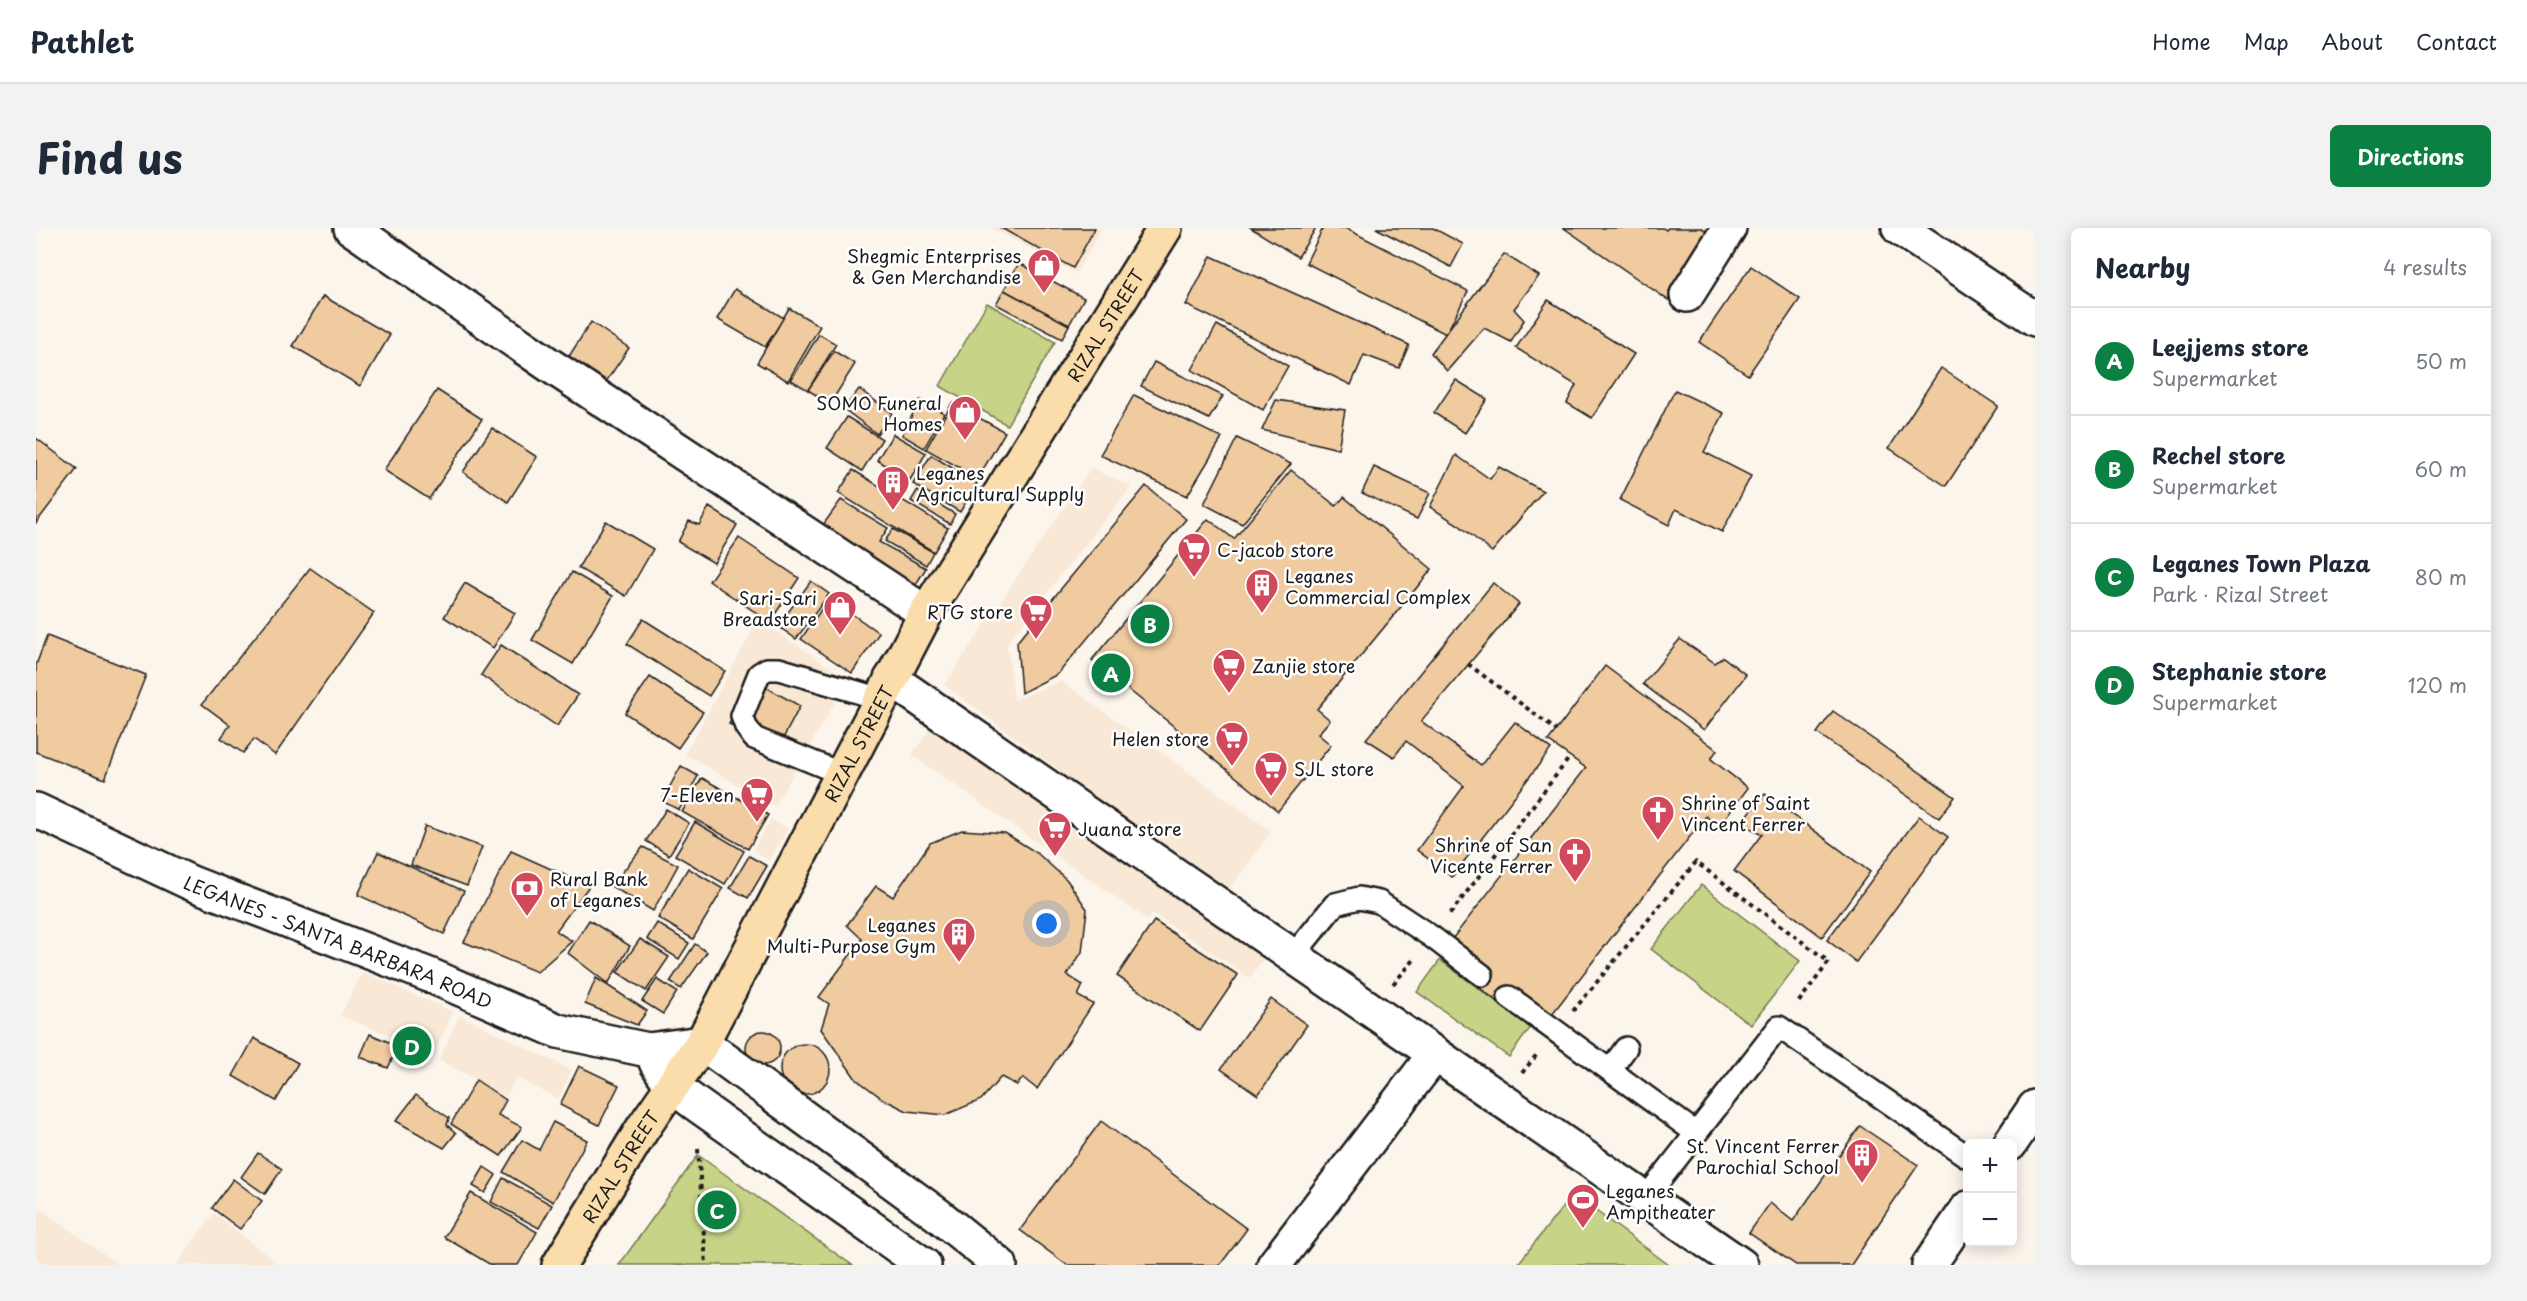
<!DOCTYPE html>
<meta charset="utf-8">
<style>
:root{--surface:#fff;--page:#f2f2f3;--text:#1f2937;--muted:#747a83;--line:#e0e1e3;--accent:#0b8043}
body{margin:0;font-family:"Playpen Sans",sans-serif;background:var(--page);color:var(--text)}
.controls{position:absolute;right:18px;bottom:18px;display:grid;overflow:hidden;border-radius:9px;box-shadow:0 3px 15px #0003}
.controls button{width:54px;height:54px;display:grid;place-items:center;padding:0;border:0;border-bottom:2px solid var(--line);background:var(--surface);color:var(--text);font:30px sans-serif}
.you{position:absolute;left:1011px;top:696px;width:21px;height:21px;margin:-15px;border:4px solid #fff;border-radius:50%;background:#1a73e8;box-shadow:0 0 0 9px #1a73e833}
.badge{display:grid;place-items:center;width:39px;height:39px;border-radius:50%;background:var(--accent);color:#fff;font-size:20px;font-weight:700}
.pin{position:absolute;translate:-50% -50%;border:3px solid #fff;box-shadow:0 2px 6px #0006}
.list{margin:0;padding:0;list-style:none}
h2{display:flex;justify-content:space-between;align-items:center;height:78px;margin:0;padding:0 24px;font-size:26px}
h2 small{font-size:20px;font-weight:400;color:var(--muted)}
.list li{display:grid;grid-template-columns:39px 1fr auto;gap:18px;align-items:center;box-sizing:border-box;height:108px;padding:0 24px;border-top:2px solid var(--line)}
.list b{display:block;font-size:22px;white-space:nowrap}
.list p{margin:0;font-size:20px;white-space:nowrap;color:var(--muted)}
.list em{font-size:20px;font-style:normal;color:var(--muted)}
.map{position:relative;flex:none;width:1999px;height:1037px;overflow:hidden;border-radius:9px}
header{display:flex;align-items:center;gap:36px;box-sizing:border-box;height:84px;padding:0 30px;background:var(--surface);border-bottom:2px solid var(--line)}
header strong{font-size:28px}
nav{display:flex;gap:33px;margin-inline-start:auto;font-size:21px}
.intro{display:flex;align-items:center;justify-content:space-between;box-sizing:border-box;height:144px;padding:0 36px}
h1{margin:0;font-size:42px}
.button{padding:15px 27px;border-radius:9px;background:var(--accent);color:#fff;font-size:21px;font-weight:700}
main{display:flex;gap:36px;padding:0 36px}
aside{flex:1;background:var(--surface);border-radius:9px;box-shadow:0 3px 15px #0003}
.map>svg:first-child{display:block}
.built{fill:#f8e8d5}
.green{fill:#c7d487;stroke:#727852;stroke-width:1.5}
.building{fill:#f0cba0;stroke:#1c1c1c;stroke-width:1.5}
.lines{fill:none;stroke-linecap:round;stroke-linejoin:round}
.service-casing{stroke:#1c1c1c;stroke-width:26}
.minor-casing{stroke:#1c1c1c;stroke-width:38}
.secondary-casing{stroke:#1c1c1c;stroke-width:38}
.primary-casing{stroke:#1c1c1c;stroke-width:38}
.path{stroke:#1c1c1c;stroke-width:4;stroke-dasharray:4.5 4.5;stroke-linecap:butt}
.service{stroke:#fff;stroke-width:21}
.minor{stroke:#fff;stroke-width:33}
.secondary{stroke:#fff;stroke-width:33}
.primary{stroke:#fbddab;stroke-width:33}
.labels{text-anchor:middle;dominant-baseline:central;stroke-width:5;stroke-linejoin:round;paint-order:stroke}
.poi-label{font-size:18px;fill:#1c1c1c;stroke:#fff;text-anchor:end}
.street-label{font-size:18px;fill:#1c1c1c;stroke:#fff}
</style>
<header>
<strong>Pathlet</strong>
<nav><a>Home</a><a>Map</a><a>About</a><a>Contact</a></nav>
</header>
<div class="intro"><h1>Find us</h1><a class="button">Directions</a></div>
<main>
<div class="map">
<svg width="1999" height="1037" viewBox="0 0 1999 1037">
<rect width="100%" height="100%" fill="#fcf5ec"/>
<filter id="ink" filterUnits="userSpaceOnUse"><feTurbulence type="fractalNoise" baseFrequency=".0167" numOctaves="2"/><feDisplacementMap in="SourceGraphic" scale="12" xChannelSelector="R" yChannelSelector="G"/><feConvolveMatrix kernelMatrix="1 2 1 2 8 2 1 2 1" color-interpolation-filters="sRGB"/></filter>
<g filter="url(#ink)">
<!-- built -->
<g class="built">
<path d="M 956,0 L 1066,0 L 1040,45 Z"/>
<path d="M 1055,240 L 1095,259 L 971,415 L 978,472 L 1025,453 L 1235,603 L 1190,666 L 908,457 Z"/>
<path d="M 723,391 L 812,452 L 738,578 L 649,526 Z"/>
<path d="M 895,499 L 1230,727 L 1214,750 L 1116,685 L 1112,692 L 876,527 Z"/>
<path d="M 735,591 L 752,601 L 733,632 L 717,622 Z"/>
<path d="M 327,744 L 417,784 L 399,824 L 304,788 Z"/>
<path d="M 424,787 L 535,842 L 522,871 L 481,850 L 470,868 L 403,832 Z"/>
<path d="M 0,978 L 83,1037 L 0,1037 Z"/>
<path d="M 178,985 L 243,1037 L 141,1037 Z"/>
</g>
<!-- green -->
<g class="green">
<path d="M 951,75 L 1019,114 L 971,197 L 904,158 Z"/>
<path d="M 1665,657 L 1764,733 L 1715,797 L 1615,721 Z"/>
<path d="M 1404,732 L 1495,799 L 1473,829 L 1381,764 Z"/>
<path d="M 662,927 L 816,1037 L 583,1037 Z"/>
<path d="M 1537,966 L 1633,1037 L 1481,1037 Z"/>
</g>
<!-- building -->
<g class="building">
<path d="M 965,0 L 1059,0 L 1037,40 Z"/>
<path d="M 1215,0 L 1280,0 L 1262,29 Z"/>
<path d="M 1287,0 L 1309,0 L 1432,63 L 1410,106 L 1270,35 Z"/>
<path d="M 1340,0 L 1397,0 L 1427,16 L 1415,39 Z"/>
<path d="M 1528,0 L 1627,0 L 1630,2 L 1632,0 L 1666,0 L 1679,10 L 1632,72 Z"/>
<path d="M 1468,26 L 1503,48 L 1478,81 L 1488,92 L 1475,114 L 1448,100 L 1411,143 L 1395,125 Z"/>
<path d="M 1175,28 L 1373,117 L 1363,140 L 1328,127 L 1315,157 L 1150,77 Z"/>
<path d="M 983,35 L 1048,70 L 1033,97 L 968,62 Z"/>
<path d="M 1715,38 L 1764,71 L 1712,147 L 1663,114 Z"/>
<path d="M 699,61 L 748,90 L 729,119 L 681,91 Z"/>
<path d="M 968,62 L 1033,97 L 1026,111 L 960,76 Z"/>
<path d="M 287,68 L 354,107 L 324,158 L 257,118 Z"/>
<path d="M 1512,72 L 1598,126 L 1556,190 L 1531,175 L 1540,157 L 1480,120 Z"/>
<path d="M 753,80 L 784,98 L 752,153 L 721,135 Z"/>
<path d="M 555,94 L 593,120 L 565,161 L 528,136 Z"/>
<path d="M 1181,97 L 1252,138 L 1227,182 L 1156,142 Z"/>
<path d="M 783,106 L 800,116 L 772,162 L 755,152 Z"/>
<path d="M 798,123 L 819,136 L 794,176 L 772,162 Z"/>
<path d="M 1118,134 L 1187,168 L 1173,191 L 1105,158 Z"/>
<path d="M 1905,140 L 1962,178 L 1910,258 L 1853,220 Z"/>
<path d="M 1420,152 L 1451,171 L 1429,205 L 1398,185 Z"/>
<path d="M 823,161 L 856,185 L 841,206 L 808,181 Z"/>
<path d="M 401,162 L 446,191 L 393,271 L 348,242 Z"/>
<path d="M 1639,162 L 1688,185 L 1668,224 L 1715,248 L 1686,304 L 1640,281 L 1633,297 L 1584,272 Z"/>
<path d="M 1098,167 L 1186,210 L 1151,268 L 1064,227 Z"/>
<path d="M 884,172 L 908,185 L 888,220 L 866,207 Z"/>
<path d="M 1240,172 L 1309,182 L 1302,221 L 1226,202 Z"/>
<path d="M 916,175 L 969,204 L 942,250 L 890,221 Z"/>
<path d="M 811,189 L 846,211 L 826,243 L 791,220 Z"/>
<path d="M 456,200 L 501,229 L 472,274 L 427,244 Z"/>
<path d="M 857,206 L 890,225 L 874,252 L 841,232 Z"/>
<path d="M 0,210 L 41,241 L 0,295 Z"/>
<path d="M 1201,210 L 1255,236 L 1206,296 L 1168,276 Z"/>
<path d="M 895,227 L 941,255 L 924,284 L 877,256 Z"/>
<path d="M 1420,227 L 1454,251 L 1463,239 L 1507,263 L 1456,324 L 1423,297 L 1394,279 Z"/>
<path d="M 1338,239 L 1394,265 L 1381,291 L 1326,265 Z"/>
<path d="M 817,242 L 912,300 L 898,324 L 802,265 Z"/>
<path d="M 1255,242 L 1300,278 L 1308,269 L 1396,341 L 1281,481 L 1294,492 L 1282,506 L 1295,517 L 1242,583 L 1056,432 L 1172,291 L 1198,311 Z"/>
<path d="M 1110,258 L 1150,291 L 1022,446 L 985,465 L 981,414 Z"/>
<path d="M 881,263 L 919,286 L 914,296 L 875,273 Z"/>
<path d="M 805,272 L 852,300 L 843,314 L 890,340 L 874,366 L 779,308 Z"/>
<path d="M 673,279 L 701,297 L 678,335 L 642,314 L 653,293 L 663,297 Z"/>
<path d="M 570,293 L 617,321 L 590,368 L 542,340 Z"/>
<path d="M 857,301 L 897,324 L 890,337 L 849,313 Z"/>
<path d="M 703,310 L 763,350 L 734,394 L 673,353 Z"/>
<path d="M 274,340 L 338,385 L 239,527 L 218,511 L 207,525 L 185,510 L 194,497 L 166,476 Z"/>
<path d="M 536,344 L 577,368 L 537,436 L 496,412 Z"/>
<path d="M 775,353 L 793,366 L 760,411 L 742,398 Z"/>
<path d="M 429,355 L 479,385 L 457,420 L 408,389 Z"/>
<path d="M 1457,355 L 1483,376 L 1385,493 L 1445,537 L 1479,494 L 1515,521 L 1416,649 L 1381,622 L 1428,558 L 1370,513 L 1358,529 L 1330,511 Z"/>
<path d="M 793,370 L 843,405 L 816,445 L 765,411 Z"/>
<path d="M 607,391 L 689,443 L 673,468 L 591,416 Z"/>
<path d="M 11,408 L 110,447 L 69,551 L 0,524 L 0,437 Z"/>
<path d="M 1644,411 L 1679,435 L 1687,429 L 1710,447 L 1668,502 L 1607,456 Z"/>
<path d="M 465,417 L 542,467 L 521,498 L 445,447 Z"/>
<path d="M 1569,438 L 1681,522 L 1675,531 L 1712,560 L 1682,599 L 1670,588 L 1516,786 L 1480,760 L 1467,778 L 1439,756 L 1453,738 L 1416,711 L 1550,540 L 1512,513 Z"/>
<path d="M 614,449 L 667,484 L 642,520 L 589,485 Z"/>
<path d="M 717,452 L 764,478 L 741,522 L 693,496 Z"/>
<path d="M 1797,483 L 1919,569 L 1903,590 L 1781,505 Z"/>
<path d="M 645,538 L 662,548 L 643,582 L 626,573 Z"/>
<path d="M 666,550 L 732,587 L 712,621 L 646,584 Z"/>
<path d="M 1729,566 L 1834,644 L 1786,709 L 1698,643 L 1726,606 L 1705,595 Z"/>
<path d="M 630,581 L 653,595 L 633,627 L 610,613 Z"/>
<path d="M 1883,588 L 1912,609 L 1820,734 L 1791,712 Z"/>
<path d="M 659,594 L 708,623 L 689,656 L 639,627 Z"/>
<path d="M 389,598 L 446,619 L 431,658 L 375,637 Z"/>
<path d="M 926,602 L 969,605 L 1001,625 L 1031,652 L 1051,681 L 1046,724 L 1031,747 L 1047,757 L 1042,768 L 1057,776 L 1001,861 L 987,850 L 981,857 L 965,849 L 945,872 L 909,887 L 871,883 L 847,871 L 820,851 L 785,801 L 793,776 L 783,769 L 826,711 L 811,697 L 840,658 L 857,669 L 894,615 Z"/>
<path d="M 607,619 L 642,637 L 617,683 L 575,658 Z"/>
<path d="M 475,623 L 553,658 L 520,703 L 536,713 L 501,744 L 428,714 Z"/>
<path d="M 342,624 L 428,663 L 408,706 L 322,667 Z"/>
<path d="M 713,628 L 731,638 L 712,670 L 694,660 Z"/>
<path d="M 652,640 L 687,661 L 657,711 L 622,690 Z"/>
<path d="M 553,692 L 594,718 L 572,756 L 532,725 Z"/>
<path d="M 1118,693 L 1202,747 L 1164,803 L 1081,748 Z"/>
<path d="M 621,695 L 653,715 L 643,731 L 611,711 Z"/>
<path d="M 604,711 L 633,729 L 610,763 L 581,744 Z"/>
<path d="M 659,716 L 671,724 L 645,761 L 634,754 Z"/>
<path d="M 560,750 L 611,783 L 601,797 L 549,776 Z"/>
<path d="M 621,751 L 641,764 L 627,786 L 606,773 Z"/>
<path d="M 1235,771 L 1271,797 L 1222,867 L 1185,841 Z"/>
<circle cx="727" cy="820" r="17"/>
<path d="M 334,806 L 362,818 L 352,840 L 324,829 Z"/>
<path d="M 218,810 L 262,835 L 240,873 L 197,848 Z"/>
<circle cx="769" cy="841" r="25"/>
<path d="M 543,838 L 583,857 L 563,897 L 524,877 Z"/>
<path d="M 440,852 L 470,872 L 462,887 L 486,899 L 465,928 L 415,896 Z"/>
<path d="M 380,867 L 413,890 L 411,897 L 420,905 L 408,920 L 360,893 Z"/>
<path d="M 1065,893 L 1211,1001 L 1184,1037 L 1031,1037 L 984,1002 Z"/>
<path d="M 517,894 L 551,912 L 517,974 L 467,944 L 486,912 L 503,922 Z"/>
<path d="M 1824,898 L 1882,937 L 1815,1037 L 1760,1037 L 1713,1005 L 1734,975 L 1757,993 Z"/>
<path d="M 222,925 L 246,941 L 229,966 L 205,949 Z"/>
<path d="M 448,939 L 460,947 L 449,965 L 437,958 Z"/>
<path d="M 467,950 L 516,977 L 503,1000 L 455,974 Z"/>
<path d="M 197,951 L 226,973 L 204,1001 L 176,980 Z"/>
<path d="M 435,965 L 501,1004 L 482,1037 L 455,1037 L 408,1009 Z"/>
</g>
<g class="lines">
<defs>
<g id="service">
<path d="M 806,546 L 718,510 L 710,499 L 706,488 L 723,446 L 731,441 L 743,441 L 845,471"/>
<path d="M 1257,728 L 1299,676 L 1323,670 L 1343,674 L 1396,709 L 1446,747"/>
<path d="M 1473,769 L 1660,905"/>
<path d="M 1574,842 L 1590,820"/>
<path d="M 1609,971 L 1743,799 L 1932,929"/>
</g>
<g id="minor">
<path d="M 315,0 L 512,136 L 890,385"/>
<path d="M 1863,0 L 1999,91"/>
<path d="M 1651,67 L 1693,0"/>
<path d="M 855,451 L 1399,826"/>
<path d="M 1974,916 L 1999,879"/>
<path d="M 1893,1037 L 1932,980"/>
</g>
<g id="secondary">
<path id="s1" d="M 0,582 L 155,655 L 393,747 L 522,803 L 612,822 L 666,815 L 902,987 L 964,1037"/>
<path d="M 620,834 L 635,857 L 660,876 L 888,1037"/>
<path d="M 1238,1037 L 1399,826 L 1705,1037"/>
</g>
<g id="primary">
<path id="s2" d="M 523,1037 L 607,900 L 666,815 L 890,385 L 1129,0"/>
</g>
</defs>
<!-- service casing -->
<use href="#service" class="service-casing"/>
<!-- minor casing -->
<use href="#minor" class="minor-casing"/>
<!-- secondary casing -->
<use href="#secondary" class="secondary-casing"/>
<!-- primary casing -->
<use href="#primary" class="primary-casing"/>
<!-- path -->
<g class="path">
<path d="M 1432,436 L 1520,502"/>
<path d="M 1414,686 L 1534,529"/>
<path d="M 1357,756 L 1378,732"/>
<path d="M 1537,783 L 1660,634 L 1793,734 L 1761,776"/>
<path d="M 1486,845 L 1502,825"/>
<path d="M 662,921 L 670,1037"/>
</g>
<!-- service -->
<use href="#service" class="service"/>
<!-- minor -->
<use href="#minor" class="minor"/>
<!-- secondary -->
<use href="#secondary" class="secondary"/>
<!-- primary -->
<use href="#primary" class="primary"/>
</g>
</g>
<!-- icons -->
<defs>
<symbol id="shop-pin" viewBox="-11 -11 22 30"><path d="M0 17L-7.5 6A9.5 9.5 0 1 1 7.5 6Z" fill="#d1495b" stroke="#fff"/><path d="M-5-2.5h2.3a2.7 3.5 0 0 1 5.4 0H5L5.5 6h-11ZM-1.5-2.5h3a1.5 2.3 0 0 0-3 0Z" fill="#fff"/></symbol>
<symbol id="building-pin" viewBox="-11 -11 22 30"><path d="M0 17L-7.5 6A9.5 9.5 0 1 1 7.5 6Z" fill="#d1495b" stroke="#fff"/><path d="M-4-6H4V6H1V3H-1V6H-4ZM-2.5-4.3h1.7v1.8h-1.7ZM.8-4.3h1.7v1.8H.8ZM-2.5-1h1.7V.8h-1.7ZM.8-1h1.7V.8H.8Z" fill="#fff"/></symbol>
<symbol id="supermarket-pin" viewBox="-11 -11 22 30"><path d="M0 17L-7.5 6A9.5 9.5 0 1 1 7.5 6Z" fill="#d1495b" stroke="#fff"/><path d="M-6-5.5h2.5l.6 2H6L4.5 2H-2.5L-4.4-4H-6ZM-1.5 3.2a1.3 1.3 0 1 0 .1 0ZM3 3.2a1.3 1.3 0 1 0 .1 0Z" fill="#fff"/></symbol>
<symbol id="church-pin" viewBox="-11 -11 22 30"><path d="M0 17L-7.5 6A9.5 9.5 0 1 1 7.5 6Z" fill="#d1495b" stroke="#fff"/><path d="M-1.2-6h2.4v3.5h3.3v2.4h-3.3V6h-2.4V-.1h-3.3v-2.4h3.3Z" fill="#fff"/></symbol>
<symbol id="bank-pin" viewBox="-11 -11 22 30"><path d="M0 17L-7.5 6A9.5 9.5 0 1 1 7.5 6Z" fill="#d1495b" stroke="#fff"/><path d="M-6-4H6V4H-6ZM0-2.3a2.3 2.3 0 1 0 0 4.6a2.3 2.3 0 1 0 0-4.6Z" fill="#fff"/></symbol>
<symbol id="stadium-pin" viewBox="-11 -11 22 30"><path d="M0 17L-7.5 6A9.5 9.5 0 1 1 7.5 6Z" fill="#d1495b" stroke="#fff"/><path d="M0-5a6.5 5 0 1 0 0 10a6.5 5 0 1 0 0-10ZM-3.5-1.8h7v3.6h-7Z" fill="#fff"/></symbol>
</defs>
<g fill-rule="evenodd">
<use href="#shop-pin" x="989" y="18" width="38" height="52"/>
<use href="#shop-pin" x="910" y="165" width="38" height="52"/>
<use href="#building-pin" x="838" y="235" width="38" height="52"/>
<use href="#supermarket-pin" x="1139" y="302" width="38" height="52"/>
<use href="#building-pin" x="1207" y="338" width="38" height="52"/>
<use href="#shop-pin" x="785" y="360" width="38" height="52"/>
<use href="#supermarket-pin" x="981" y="364" width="38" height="52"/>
<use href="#supermarket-pin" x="1174" y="418" width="38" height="52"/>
<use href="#supermarket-pin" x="1177" y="491" width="38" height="52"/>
<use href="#supermarket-pin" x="1216" y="521" width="38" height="52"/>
<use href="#supermarket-pin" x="702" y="547" width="38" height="52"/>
<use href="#church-pin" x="1603" y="565" width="38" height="52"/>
<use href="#supermarket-pin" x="1000" y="581" width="38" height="52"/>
<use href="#church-pin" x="1520" y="607" width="38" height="52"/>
<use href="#bank-pin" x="472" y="641" width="38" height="52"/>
<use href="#building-pin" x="904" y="687" width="38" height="52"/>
<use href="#building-pin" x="1807" y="908" width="38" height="52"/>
<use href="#stadium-pin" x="1528" y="953" width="38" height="52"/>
</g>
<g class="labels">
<!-- poi labels -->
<g class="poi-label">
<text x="985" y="27">Shegmic Enterprises<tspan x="985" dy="21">&amp; Gen Merchandise</tspan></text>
<text x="906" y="174">SOMO Funeral<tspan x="906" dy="21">Homes</tspan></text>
<text x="880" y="244" text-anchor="start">Leganes<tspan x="880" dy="21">Agricultural Supply</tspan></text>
<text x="1181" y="321" text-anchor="start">C-jacob store</text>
<text x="1249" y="347" text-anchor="start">Leganes<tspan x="1249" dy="21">Commercial Complex</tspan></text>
<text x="781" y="369">Sari-Sari<tspan x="781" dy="21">Breadstore</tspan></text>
<text x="977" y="383">RTG store</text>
<text x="1216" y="437" text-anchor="start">Zanjie store</text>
<text x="1173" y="510">Helen store</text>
<text x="1258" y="540" text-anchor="start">SJL store</text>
<text x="698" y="566">7-Eleven</text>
<text x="1645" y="574" text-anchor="start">Shrine of Saint<tspan x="1645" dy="21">Vincent Ferrer</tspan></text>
<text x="1042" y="600" text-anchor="start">Juana store</text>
<text x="1516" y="616">Shrine of San<tspan x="1516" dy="21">Vicente Ferrer</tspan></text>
<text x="514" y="650" text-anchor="start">Rural Bank<tspan x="514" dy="21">of Leganes</tspan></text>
<text x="900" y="696">Leganes<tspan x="900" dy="21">Multi-Purpose Gym</tspan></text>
<text x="1803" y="917">St. Vincent Ferrer<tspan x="1803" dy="21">Parochial School</tspan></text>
<text x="1570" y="962" text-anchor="start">Leganes<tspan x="1570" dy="21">Ampitheater</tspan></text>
</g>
<!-- street labels -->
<g class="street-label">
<text stroke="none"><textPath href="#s2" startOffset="1088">RIZAL STREET</textPath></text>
<text stroke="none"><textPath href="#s2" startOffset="602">RIZAL STREET</textPath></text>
<text stroke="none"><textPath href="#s1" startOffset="330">LEGANES - SANTA BARBARA ROAD</textPath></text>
<text stroke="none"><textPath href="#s2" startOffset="116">RIZAL STREET</textPath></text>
</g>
</g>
</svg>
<div class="controls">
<button>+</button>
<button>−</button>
</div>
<div class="you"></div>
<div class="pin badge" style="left:1075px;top:445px">A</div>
<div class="pin badge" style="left:1114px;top:396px">B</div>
<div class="pin badge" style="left:681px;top:982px">C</div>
<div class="pin badge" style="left:376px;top:818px">D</div>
</div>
<aside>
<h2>Nearby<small>4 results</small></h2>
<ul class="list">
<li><span class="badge">A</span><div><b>Leejjems store</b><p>Supermarket</p></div><em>50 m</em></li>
<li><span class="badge">B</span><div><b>Rechel store</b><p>Supermarket</p></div><em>60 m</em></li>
<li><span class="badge">C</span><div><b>Leganes Town Plaza</b><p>Park · Rizal Street</p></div><em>80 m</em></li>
<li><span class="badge">D</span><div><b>Stephanie store</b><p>Supermarket</p></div><em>120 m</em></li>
</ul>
</aside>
</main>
